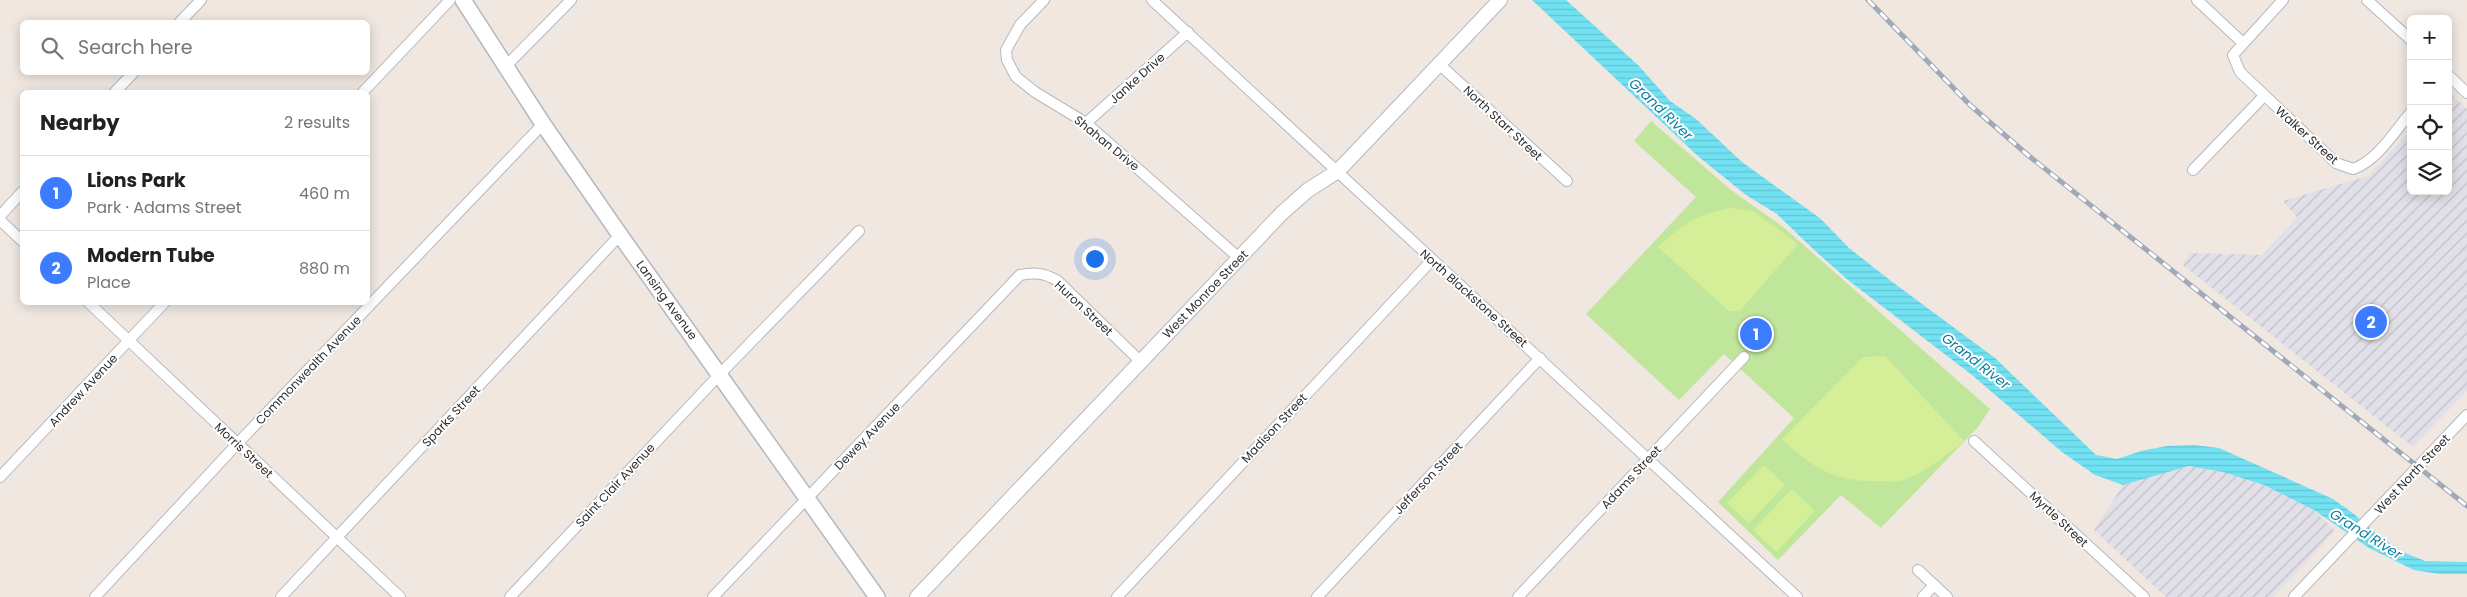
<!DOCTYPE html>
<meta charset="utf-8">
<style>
:root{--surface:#fff;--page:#f6f6f6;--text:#222;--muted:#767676;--line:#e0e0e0;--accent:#3d7cff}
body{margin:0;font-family:Poppins,sans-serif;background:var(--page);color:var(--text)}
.controls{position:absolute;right:15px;top:15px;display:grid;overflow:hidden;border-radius:8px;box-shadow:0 2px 12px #0003}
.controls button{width:45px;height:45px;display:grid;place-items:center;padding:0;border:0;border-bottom:1px solid var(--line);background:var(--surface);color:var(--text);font:25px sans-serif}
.you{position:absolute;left:1094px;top:258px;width:18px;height:18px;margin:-12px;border:4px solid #fff;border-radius:50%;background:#1a73e8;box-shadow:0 0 0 8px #1a73e833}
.badge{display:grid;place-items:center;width:32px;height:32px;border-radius:50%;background:var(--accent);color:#fff;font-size:16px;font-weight:700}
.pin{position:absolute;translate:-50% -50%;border:2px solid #fff;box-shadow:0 1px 5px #0006}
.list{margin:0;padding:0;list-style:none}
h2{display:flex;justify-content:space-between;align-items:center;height:65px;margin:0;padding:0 20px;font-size:21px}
h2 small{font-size:16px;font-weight:400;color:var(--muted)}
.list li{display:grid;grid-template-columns:32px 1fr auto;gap:15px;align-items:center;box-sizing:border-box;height:75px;padding:0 20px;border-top:1px solid var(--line)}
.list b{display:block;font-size:19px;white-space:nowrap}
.list p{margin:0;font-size:16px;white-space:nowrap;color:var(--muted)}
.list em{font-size:16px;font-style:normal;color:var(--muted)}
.icon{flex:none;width:28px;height:28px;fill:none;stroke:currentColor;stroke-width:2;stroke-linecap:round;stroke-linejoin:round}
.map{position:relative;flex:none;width:2467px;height:597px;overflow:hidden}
.search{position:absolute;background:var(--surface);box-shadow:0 2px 12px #0003;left:20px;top:20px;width:350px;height:55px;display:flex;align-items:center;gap:12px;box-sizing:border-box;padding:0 18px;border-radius:8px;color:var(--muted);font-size:19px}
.panel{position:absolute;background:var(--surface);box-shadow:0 2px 12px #0003;left:20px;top:90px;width:350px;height:215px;border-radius:8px}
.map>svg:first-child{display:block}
.industrial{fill:url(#industrial-furrows)}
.park{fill:#c0e69c}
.pitch{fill:#d5ee98}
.water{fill:url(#water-rules)}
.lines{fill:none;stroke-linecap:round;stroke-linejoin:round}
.minor-casing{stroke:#b4b8c1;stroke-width:12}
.tertiary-casing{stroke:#b4b8c1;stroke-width:16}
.secondary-casing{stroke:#b4b8c1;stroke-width:18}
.minor{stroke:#fff;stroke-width:10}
.tertiary{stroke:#fff;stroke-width:14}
.secondary{stroke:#fff;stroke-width:15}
.rail-casing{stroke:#a2a8b8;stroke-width:5}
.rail{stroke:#fff;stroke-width:3;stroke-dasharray:9;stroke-linecap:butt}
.labels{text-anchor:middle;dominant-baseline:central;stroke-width:4;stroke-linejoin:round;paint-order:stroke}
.street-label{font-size:12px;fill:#2e2e2e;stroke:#fff}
.water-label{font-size:14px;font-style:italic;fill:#0a7f9e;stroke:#fff}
</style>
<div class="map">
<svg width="2467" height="597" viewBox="0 0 2467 597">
<defs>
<pattern id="industrial-furrows" width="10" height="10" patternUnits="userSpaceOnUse" patternTransform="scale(1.25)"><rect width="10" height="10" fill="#e1e0e8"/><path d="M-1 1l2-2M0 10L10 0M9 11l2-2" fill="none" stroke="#c1c0c7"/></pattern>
<pattern id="water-rules" width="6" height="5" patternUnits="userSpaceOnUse" patternTransform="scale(1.25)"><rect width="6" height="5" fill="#72e2f3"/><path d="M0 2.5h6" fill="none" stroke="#63c2d1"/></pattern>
</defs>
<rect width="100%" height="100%" fill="#efe7e0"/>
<!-- industrial -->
<g class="industrial">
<path d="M 2448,92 L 2467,109 L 2467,391 L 2413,447 L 2183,265 L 2190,253 L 2262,255 L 2297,217 L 2283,201 L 2368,176 L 2411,130 L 2411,191 L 2448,191 Z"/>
<path d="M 2189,466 L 2223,472 L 2264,485 L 2314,510 L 2335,531 L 2273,597 L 2166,597 L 2094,530 L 2123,485 Z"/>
</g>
<!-- park -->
<path class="park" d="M 1651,121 L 1731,190 L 1783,227 L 1990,409 L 1978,427 L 1881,528 L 1841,495 L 1778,560 L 1718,502 L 1794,418 L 1724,354 L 1679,400 L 1586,314 L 1696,197 L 1634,141 Z"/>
<!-- pitch -->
<g class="pitch">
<path d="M 1731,208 L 1753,211 L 1798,244 L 1740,311 L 1729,311 L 1658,247 C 1684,223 1695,215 1731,208 Z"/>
<path d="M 1885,356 L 1964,441 C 1945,456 1926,472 1903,480 C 1896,482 1887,481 1880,481 C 1837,483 1812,468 1782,439 L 1863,357 Z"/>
<path d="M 1764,465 L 1785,485 L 1749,523 L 1727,503 Z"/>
<path d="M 1792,489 L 1815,511 L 1776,552 L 1753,530 Z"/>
</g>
<!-- water -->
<path class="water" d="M 1532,0 L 1566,0 L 1639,66 L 1670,101 L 1696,119 L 1742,162 L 1821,219 L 1849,248 L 1891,281 L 1995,358 L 2096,455 L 2117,459 L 2141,451 L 2167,446 L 2194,445 L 2219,448 L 2333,499 L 2354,514 L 2383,539 L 2405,553 L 2425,561 L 2467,562 L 2467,574 L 2439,574 L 2414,570 L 2369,548 L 2314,510 L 2264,485 L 2223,472 L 2189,466 L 2123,485 L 2095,475 L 2062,452 L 1972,375 L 1848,280 L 1811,247 L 1777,214 L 1746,195 L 1699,157 Z"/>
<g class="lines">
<defs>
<g id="minor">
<path d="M 1044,0 L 1020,25 L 1006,50 L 1007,60 L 1016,77 L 1035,92 L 1086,123 L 1239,258"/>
<path d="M 1152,0 L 1797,597"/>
<path d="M 2197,0 L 2243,43"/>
<path d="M 2283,0 L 2233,55 L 2240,72 L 2336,163 L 2353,169 C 2378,160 2395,131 2411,112"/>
<path d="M 2367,0 L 2411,40"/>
<path d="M 180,22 L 201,0"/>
<path d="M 1439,64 L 1567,181"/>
<path d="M 506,66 L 571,0"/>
<path d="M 2448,75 L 2467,93"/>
<path d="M 115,92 L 134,72"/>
<path d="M 363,92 L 450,0"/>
<path d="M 1086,123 L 1188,32"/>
<path d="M 2193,170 L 2264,96"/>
<path d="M 0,216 L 22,192"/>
<path d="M 0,220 L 22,241"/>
<path d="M 88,302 L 400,597"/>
<path d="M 1974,441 L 2144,597"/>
<path d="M 0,477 L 165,302"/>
<path d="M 1918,570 L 1947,597"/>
<path d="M 95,597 L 238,443 L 543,124"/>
<path d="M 281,597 L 620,235"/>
<path d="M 510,597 L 720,374 L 859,231"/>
<path d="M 713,597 L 1020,275 C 1036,272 1044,273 1058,281 L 1140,361"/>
<path d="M 1117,597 L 1432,260"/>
<path d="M 1317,597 L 1540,358"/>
<path d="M 1518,597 L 1744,357"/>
<path d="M 1923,597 L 1934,585"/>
<path d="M 2294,597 L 2467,415"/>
</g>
<path id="tertiary" d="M 917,597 L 1282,213 L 1308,190 L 1338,171 L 1500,0"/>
<path id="secondary" d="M 463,0 L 543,124 L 620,235 L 877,597"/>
</defs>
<!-- minor casing -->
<use href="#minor" class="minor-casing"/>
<!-- tertiary casing -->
<use href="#tertiary" class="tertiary-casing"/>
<!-- secondary casing -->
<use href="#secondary" class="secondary-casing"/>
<!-- minor -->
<use href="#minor" class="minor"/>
<!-- tertiary -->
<use href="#tertiary" class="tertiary"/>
<!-- secondary -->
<use href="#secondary" class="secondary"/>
<defs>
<path id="rail" d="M 1868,0 L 1970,105 L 2029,156 L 2467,506"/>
</defs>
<!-- rail casing -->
<use href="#rail" class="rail-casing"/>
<!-- rail -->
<use href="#rail" class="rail"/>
</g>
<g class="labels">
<!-- street labels -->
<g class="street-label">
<text transform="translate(1137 78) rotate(-42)">Janke Drive</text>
<text transform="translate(1503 123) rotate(43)">North Starr Street</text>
<text transform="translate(2307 135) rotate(42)">Walker Street</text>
<text transform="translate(1107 143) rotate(39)">Shahan Drive</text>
<text transform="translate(1205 294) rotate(-46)">West Monroe Street</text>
<text transform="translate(1474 298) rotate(42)">North Blackstone Street</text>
<text transform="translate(667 300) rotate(54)">Lansing Avenue</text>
<text transform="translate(1084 308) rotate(43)">Huron Street</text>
<text transform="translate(308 370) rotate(-46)">Commonwealth Avenue</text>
<text transform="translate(83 390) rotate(-47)">Andrew Avenue</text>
<text transform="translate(451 416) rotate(-47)">Sparks Street</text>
<text transform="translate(1274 428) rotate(-47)">Madison Street</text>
<text transform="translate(867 436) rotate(-46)">Dewey Avenue</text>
<text transform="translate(244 450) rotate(43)">Morris Street</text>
<text transform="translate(2412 474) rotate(-47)">West North Street</text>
<text transform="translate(1631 477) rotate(-47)">Adams Street</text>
<text transform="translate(1428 478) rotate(-47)">Jefferson Street</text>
<text transform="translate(615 485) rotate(-47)">Saint Clair Avenue</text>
<text transform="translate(2059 519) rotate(43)">Myrtle Street</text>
</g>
<!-- water labels -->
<g class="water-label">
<text transform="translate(1661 109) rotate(44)">Grand River</text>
<text transform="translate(1976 361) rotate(38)">Grand River</text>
<text transform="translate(2366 534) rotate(32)">Grand River</text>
</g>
</g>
</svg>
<div class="controls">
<button>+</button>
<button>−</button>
<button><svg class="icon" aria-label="locate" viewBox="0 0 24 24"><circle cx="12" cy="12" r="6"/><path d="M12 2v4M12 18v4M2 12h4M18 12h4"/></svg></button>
<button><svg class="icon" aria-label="layers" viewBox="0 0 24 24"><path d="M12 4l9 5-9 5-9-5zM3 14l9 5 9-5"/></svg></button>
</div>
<div class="you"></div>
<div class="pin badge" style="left:1756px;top:334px">1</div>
<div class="pin badge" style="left:2371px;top:322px">2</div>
<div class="search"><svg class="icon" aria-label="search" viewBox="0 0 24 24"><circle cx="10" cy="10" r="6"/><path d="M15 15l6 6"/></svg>Search here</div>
<section class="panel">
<h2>Nearby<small>2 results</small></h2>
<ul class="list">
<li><span class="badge">1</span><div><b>Lions Park</b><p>Park · Adams Street</p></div><em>460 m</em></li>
<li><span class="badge">2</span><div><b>Modern Tube</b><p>Place</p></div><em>880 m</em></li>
</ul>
</section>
</div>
